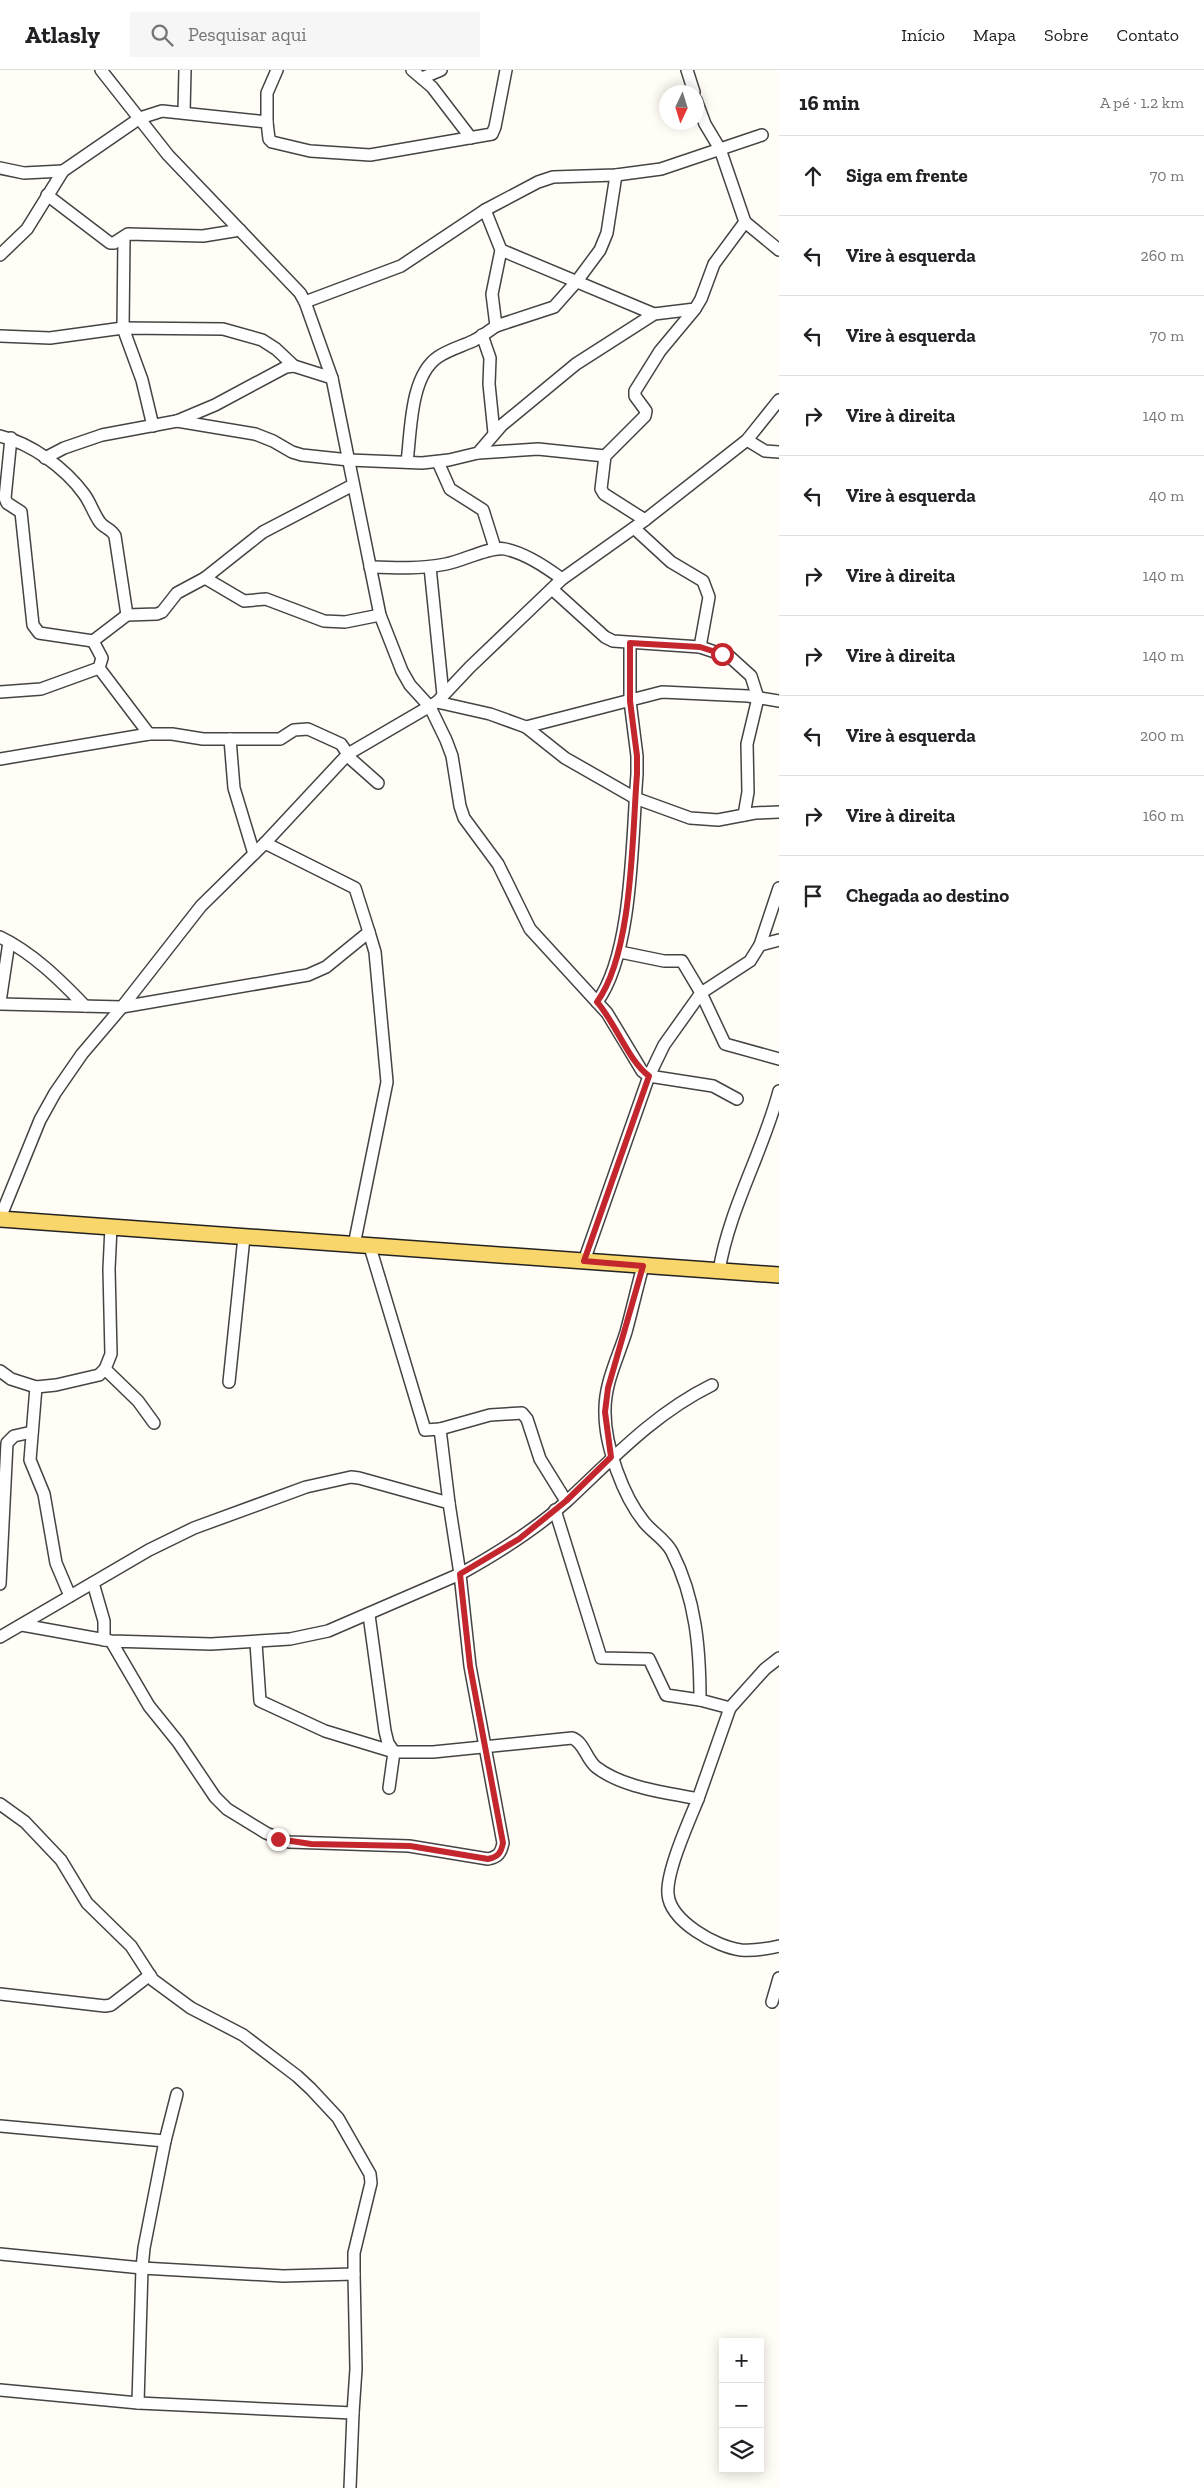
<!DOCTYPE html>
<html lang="pt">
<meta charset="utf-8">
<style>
:root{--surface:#fff;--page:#f6f6f6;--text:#202124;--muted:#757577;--line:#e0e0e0}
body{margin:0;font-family:"Zilla Slab",serif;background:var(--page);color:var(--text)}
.controls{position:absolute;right:15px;bottom:15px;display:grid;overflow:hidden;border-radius:0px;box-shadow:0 2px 12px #0003}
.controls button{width:45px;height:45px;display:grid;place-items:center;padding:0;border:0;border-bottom:1px solid var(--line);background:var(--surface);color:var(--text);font:25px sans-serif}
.compass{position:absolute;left:659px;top:15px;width:45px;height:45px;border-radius:50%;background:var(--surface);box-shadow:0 2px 12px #0003;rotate:184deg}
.stop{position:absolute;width:15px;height:15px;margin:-11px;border:4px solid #c4262e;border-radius:50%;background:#fff}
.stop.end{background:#c4262e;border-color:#fff;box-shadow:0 1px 5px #0008}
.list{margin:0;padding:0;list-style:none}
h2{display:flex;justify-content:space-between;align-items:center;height:65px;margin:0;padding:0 20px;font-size:21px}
h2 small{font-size:16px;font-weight:400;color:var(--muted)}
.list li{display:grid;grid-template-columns:32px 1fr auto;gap:15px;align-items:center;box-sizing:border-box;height:80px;padding:0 20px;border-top:1px solid var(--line)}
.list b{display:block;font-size:19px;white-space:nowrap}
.list em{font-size:16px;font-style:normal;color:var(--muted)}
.icon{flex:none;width:28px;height:28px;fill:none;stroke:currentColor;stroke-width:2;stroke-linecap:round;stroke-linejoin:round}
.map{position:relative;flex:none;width:779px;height:2418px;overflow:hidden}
header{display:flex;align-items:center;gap:30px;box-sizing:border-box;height:70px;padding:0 25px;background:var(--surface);border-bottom:1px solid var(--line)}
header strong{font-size:24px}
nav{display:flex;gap:28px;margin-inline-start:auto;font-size:18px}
.search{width:350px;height:45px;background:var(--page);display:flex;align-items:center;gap:12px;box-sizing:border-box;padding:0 18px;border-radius:0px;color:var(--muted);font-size:19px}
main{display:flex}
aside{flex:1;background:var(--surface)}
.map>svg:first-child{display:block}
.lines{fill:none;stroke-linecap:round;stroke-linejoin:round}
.minor-casing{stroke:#444;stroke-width:14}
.major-casing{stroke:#222;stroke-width:18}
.minor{stroke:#fff;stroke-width:11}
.major{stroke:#f9d66b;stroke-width:15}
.route{stroke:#c4262e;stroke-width:6}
</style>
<header>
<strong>Atlasly</strong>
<div class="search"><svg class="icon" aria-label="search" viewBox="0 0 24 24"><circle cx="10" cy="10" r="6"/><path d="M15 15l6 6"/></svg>Pesquisar aqui</div>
<nav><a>Início</a><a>Mapa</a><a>Sobre</a><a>Contato</a></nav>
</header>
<main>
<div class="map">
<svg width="779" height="2418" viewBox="0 0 779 2418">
<rect width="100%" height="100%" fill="#fffdf5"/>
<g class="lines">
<defs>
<g id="minor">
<path d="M 101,0 L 168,85 L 300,223 L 305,232 L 332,308 L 380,545 L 402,601 L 410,615 L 430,637 L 446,670 L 452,686 L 460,736 L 464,748 L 498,794 L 530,859 L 607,943 L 642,1001 L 649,1006 L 713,1016 L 737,1029"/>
<path d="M 412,0 L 432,17 L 471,68"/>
<path d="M 687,0 L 694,22"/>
<path d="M 422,8 L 441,0"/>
<path d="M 184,42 L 185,0"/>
<path d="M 267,52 L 267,23 L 277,0"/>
<path d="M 0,98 L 24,103 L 63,101"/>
<path d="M 47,125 L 110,173 L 114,173 L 128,164 L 203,166 L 240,160"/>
<path d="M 745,152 L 779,180"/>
<path d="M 124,168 L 123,258 L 142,310 L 153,356"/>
<path d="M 501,180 L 654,244"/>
<path d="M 0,185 L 27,159 L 63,101 L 140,48 L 162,41 L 267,52 L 269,69 L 272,72 L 310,81 L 370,85 L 492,64 L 495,57 L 506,0"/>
<path d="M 305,232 L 401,196 L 485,140 L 538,112 L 553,107 L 616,105 L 661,99 L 762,65"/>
<path d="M 496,256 L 554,237 L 577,211 L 600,180 L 607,163 L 616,105"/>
<path d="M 482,265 L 490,288 L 489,314 L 494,363"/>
<path d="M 0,266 L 50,268 L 123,258 L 223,259 L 262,270 L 276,279 L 294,296"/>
<path d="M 177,351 L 255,364 L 273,371 L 292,382 L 302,385 L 349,390 L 422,393 L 449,390 L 478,383 L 502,355 L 576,294 L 654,244 L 695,239 L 701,229 L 714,194 L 745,152 L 720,79 L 705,54 L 696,30"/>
<path d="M 0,366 C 31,373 65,398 84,424 C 90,432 93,442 99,451 C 103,458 111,458 115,466 L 127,545"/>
<path d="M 11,368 L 5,428 L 7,433 L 21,442 L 33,555 L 39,563 L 93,571"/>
<path d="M 747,370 L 765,381 L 779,382"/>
<path d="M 478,383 L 538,379 L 605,386"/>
<path d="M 45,388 L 64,378 L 102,365 L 177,351 L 215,335 L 286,297 L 294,296 L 332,308"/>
<path d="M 407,392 C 411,361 410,306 438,287 C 448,280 462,276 473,271 C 481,267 489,261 496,256 L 492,224 L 501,180 L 485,140"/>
<path d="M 438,392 L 450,419 L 483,440 L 495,478"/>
<path d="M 645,450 L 604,424 L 601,419 L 605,386 L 645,346 L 646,341 L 635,326 L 635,321 L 660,281 L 695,239"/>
<path d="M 634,458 L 671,492 L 703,511 L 709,527 L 700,577"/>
<path d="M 370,497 C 396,498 420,499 446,494 C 463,491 490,476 505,479 C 525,483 546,497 562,509"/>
<path d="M 430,497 L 443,625"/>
<path d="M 205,508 L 263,462 L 353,415"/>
<path d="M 552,519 L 605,567 L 613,571 L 700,577 L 730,587 L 751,606 L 758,628 L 747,674 L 748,722 L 744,745"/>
<path d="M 99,598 L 149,664"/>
<path d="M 0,622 L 41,619 L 99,598 L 102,588 L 93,571 L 127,545 L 157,544 L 162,542 L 177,523 L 205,508 L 244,531 L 266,529 L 324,551 L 345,552 L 380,545"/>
<path d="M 437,632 L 490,644 L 526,657 L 662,622 L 748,626 L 779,631"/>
<path d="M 526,657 L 565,688 L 635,728 L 690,748 L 718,750 L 755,743 L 779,742"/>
<path d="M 230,669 L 234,718 L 254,784"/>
<path d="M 0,689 L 149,664 L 172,664 L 203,669 L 280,669 L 294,660 L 308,659 L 341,674 L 352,690 L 378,713"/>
<path d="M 265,773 L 355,818 L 369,862"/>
<path d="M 0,867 C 33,883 60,910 85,936"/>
<path d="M 760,875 L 779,870"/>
<path d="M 620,882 L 664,891 L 682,891 L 701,923 L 725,974 L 779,989"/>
<path d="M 0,932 L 9,872"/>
<path d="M 597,932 C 633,884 632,766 637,704 L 637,686 L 630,631 L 630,573"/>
<path d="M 0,934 L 122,937 L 308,905 L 326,897 L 369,862 L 375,882 L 387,1012 L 354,1175"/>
<path d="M 0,1148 L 40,1050 L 55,1023 L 82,984 L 122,937 L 201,836 L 265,773 L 348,684 L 437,632 L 470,597 L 562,509 L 645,450 L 747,370 L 779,330"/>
<path d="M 370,1177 L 425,1360 L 440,1359 L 449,1433"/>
<path d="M 584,1191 L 649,1006 L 664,975 L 701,923 L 750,891 L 760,875 L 779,818"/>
<path d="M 643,1196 C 637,1218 632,1240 626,1262 C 618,1288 604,1314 605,1343 C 605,1376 623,1426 644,1452 C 653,1463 666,1470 672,1482 C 696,1529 700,1579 700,1630 L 730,1638 L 698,1729"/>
<path d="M 719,1201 C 729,1139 763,1082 779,1021"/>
<path d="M 105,1299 L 138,1331 L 154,1353"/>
<path d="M 0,1301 L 11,1309 L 36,1317 L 56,1315 L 99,1305 L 105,1299 L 111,1284 L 109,1199 L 111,1157"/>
<path d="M 229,1312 L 244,1167"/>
<path d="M 36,1317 L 30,1390 L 44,1424 L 56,1493 L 70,1526"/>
<path d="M 440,1359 L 490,1345 L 522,1343 L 527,1349 L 540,1389 L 566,1431"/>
<path d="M 555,1440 L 601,1588 L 649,1589 L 666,1625 L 700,1630"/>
<path d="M 93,1513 L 104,1551 L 104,1570"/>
<path d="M 0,1514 L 7,1373 L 14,1366 L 32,1362"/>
<path d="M 369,1545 L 385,1661 L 388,1673 L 394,1682 L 433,1682 L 572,1668 C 584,1672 586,1689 596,1697 C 623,1718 665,1722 698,1729 C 689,1751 666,1802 668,1824 C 670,1851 716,1877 741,1880 C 754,1881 766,1879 779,1876"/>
<path d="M 22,1555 L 111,1571 L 211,1574 L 290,1569 L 328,1561 L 460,1504 L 470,1596 L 503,1773 C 501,1783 498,1787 488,1789 L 409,1776 L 289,1772 L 266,1763 L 227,1739 L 215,1727 L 178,1672 L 149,1636 L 111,1571"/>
<path d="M 0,1567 L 149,1480 L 194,1458 L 306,1417 L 351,1407 L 359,1408 L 449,1433 L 460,1504 C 498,1483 535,1460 567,1431 C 613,1388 655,1343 712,1315"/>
<path d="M 256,1573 L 260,1631 L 325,1661 L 394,1682 L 389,1718"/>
<path d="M 730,1638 L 765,1599 L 779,1588"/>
<path d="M 0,1734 L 25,1752 L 61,1790 L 87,1833 L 131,1876 L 153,1910 L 191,1938 L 243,1965 L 297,2006 L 311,2019 L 338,2048 L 370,2104 L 371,2113 L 354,2183 L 354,2204 L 283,2206 L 142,2198 L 138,2333"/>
<path d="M 0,1924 L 105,1936 L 111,1935 L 150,1905"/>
<path d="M 772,1932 L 779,1908"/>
<path d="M 0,2056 L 165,2071 L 144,2178 L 142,2198 L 0,2184"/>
<path d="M 165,2071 L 177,2024"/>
<path d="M 0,2320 L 138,2333 L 353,2343 L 356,2299 L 354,2204"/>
<path d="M 350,2418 L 353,2343"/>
</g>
<path id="major" d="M 0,1149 L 779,1205"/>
</defs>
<!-- minor casing -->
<use href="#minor" class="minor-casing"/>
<!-- major casing -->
<use href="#major" class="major-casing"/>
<!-- minor -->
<use href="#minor" class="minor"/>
<!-- major -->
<use href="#major" class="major"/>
</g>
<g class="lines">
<!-- route -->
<path class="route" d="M 278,1769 L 311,1774 L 410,1776 L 488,1789 C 498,1787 501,1783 503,1773 L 470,1596 L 460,1504 L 519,1469 L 566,1431 L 611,1387 L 605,1342 L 608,1318 L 643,1196 L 584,1191 L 649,1006 C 629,992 615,952 597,932 C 633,883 632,766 637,704 L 637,686 L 630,631 L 630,573 L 700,577 L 722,584"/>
</g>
</svg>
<div class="controls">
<button>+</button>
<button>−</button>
<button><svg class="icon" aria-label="layers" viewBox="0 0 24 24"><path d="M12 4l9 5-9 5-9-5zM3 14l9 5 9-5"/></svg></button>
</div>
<svg class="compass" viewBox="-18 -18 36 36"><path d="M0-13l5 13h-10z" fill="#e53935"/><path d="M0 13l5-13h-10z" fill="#757577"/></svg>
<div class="stop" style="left:722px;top:584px"></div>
<div class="stop end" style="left:278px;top:1769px"></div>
</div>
<aside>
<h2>16 min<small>A pé · 1.2 km</small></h2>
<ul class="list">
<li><svg class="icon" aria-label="ahead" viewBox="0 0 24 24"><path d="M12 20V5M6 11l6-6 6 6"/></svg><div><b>Siga em frente</b></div><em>70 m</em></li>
<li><svg class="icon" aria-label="left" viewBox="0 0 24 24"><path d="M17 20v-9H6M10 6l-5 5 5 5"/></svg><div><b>Vire à esquerda</b></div><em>260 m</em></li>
<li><svg class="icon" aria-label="left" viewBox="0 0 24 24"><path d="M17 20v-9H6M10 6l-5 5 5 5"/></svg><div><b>Vire à esquerda</b></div><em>70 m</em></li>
<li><svg class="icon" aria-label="right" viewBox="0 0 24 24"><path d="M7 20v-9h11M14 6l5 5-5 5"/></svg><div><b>Vire à direita</b></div><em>140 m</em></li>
<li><svg class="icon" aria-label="left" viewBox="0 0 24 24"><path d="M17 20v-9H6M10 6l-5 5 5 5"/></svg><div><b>Vire à esquerda</b></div><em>40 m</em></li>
<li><svg class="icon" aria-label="right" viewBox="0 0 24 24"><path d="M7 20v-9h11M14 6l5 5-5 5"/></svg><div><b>Vire à direita</b></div><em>140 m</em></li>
<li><svg class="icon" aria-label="right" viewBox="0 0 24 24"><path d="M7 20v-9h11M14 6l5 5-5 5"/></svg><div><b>Vire à direita</b></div><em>140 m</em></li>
<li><svg class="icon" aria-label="left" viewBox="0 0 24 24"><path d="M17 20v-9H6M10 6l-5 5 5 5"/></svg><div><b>Vire à esquerda</b></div><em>200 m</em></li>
<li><svg class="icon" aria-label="right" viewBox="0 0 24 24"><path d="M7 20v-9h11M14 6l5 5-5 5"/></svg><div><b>Vire à direita</b></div><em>160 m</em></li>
<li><svg class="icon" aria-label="arrive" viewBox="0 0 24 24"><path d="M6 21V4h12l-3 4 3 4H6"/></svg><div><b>Chegada ao destino</b></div></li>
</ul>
</aside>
</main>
